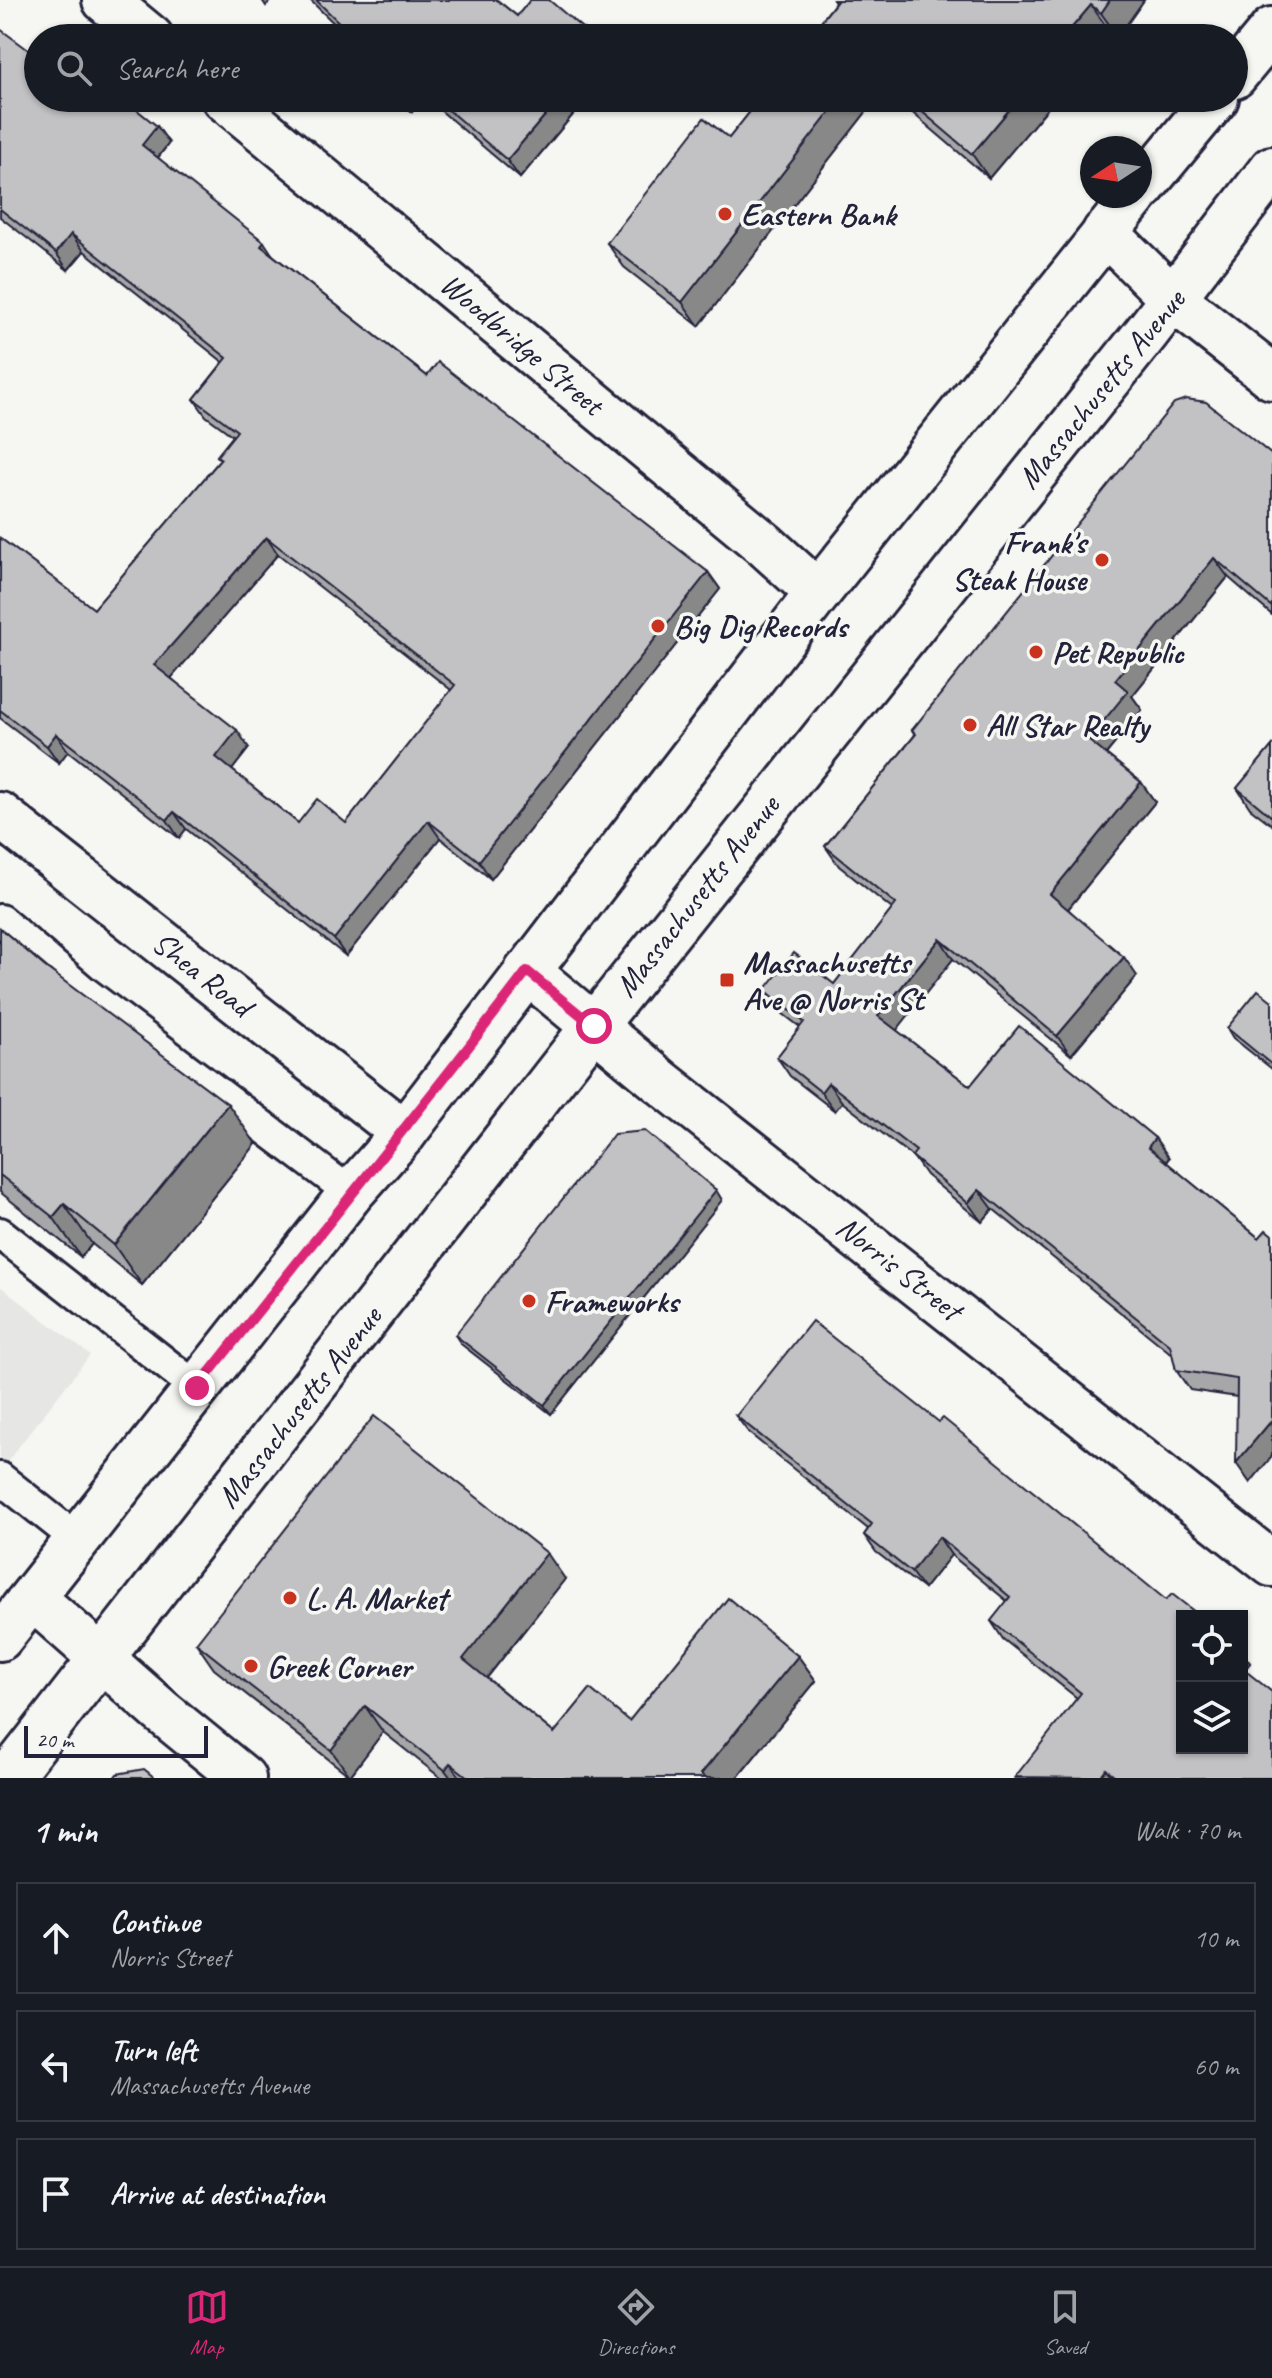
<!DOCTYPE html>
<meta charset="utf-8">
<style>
:root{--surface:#171b24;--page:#242831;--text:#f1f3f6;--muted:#9ea1a6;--line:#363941;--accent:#db2777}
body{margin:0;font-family:Caveat,sans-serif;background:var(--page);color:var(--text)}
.controls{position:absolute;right:24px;bottom:24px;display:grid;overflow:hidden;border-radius:0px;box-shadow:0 2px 6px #0004}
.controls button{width:72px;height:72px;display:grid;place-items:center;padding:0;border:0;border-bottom:2px solid var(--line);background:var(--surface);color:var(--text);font:40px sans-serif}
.compass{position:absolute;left:1080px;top:136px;width:72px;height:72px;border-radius:50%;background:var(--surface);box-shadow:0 2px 6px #0004;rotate:258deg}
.scale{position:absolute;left:24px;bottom:20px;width:184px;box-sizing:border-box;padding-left:8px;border:4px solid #22223b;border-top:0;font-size:22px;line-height:28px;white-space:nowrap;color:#22223b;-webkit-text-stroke:6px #f6f6f2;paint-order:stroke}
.stop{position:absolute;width:24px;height:24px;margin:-18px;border:6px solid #db2777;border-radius:50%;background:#fff}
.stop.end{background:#db2777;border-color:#fff;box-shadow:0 2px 8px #0008}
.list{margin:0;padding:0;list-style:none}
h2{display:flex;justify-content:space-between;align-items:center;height:104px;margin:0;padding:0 32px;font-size:34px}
h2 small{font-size:26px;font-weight:400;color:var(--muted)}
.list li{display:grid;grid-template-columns:52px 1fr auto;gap:24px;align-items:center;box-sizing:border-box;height:112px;margin:0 16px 16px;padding:0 16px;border:2px solid var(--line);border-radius:0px}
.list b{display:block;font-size:30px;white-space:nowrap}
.list p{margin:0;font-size:26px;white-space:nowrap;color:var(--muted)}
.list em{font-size:26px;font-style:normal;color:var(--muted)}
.icon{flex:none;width:44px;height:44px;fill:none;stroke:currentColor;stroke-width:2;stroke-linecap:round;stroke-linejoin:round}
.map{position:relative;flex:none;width:1272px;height:1778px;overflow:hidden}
.search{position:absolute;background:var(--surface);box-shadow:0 2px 6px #0004;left:24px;right:24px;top:24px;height:88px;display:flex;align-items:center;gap:20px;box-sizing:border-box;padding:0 28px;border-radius:44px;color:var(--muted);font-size:30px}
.sheet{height:488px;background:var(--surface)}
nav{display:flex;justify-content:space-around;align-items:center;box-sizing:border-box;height:112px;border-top:2px solid var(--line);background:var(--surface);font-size:22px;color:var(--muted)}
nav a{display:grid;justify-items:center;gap:4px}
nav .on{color:var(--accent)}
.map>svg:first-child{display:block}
.built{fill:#e6e6e4}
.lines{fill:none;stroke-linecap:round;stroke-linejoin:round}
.service-casing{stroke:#22223b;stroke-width:36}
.minor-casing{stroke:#22223b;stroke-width:50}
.primary-casing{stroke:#22223b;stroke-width:50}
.service{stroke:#f6f6f2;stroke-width:30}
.minor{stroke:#f6f6f2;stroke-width:44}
.primary{stroke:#f6f6f2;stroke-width:44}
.wall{fill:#a7a7a9;stroke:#22223b;stroke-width:2;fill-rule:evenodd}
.shaded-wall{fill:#888889;stroke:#22223b;stroke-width:2}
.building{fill:#c2c2c4;stroke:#22223b;stroke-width:2;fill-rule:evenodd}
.route{stroke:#db2777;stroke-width:10}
.poi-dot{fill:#c8321e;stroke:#f6f6f2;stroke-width:3}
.labels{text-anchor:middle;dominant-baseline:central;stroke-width:7;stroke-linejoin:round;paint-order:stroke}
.poi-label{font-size:32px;font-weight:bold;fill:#22223b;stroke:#f6f6f2;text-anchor:start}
.street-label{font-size:32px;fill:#22223b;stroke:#f6f6f2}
</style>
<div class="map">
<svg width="1272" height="1778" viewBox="0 0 1272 1778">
<rect width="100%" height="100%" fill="#f6f6f2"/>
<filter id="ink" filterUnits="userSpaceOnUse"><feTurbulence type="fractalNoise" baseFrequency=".0125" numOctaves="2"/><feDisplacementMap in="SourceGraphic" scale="16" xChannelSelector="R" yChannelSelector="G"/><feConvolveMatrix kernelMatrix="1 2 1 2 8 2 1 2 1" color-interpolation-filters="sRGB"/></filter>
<g filter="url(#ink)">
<!-- built -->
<path class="built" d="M 0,1286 L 90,1355 L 0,1471 Z"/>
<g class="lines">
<defs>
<g id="service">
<path d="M 0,920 L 83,991 L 351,1193"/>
<path d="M 0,1233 L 197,1388"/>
<path d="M 0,1478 L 78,1540"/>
</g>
<g id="minor">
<path d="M 105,0 L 151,38"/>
<path d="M 224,98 L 765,545 L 818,593"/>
<path d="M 1105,232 L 1173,299 L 1272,377"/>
<path d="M 0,815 L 404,1133"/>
<path d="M 527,971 L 660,1081 L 1272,1564"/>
<path d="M 33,1598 L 161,1711 L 243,1778"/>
</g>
<g id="primary">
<path d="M 1234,76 L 1272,30"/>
<path d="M 1140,190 L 1216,98"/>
<path d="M 0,1638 L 351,1193 L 404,1133 L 818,593 L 1135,196"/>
<path d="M 8,1778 L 594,1026 L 1147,332 L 1272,169"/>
</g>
</defs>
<!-- service casing -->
<use href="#service" class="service-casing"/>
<!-- minor casing -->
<use href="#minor" class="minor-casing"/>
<!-- primary casing -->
<use href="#primary" class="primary-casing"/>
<!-- service -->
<use href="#service" class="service"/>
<!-- minor -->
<use href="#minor" class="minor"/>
<!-- primary -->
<use href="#primary" class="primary"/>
</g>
<!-- wall -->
<g class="wall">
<path d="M 310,0 L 497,0 L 517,16 L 594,38 L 349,38 Z"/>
<path d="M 833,0 L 1144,0 L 1118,37 L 1108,29 L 1101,38 L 808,38 L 835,3 Z"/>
<path d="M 0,29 L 38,98 L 157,126 L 169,143 L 158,158 L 274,256 L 427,376 L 708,572 L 720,589 L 491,879 L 440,838 L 346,956 L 186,829 L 179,838 L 68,751 L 59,763 L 0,718 L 0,538 L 94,609 L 220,460 L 217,456 L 233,436 L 206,416 L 194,399 L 223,362 L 84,251 L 68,270 L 0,217 ZM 278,554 L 451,690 L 346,823 L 298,823 L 232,770 L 249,748 L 171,678 Z"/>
<path d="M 396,98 L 424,98 L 412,112 Z"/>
<path d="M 426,98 L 587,98 L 520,178 Z"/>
<path d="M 761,98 L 877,98 L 699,326 L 624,267 L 607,243 L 729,138 Z"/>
<path d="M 895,98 L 1049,98 L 1052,103 L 989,178 Z"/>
<path d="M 1272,455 L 1272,615 L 1228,577 L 1132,696 L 1142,710 L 1106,754 L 1141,782 L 1155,802 L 1068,909 L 1137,976 L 1071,1055 L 953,959 L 896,1030 L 970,1086 L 1155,1138 L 1169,1158 L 1166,1162 L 1259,1238 L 1250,1483 L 1237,1397 L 1190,1390 L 1176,1370 L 1173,1355 L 993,1209 L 982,1222 L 926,1175 L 914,1158 L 842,1102 L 835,1111 L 790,1076 L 777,1057 L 800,1027 L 778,1010 L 765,990 L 834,984 L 892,909 L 839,866 L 825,846 L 915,735 L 912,730 Z"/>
<path d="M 1272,746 L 1272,825 L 1250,808 L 1237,788 Z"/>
<path d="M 0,928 L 256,1144 L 142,1285 L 92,1244 L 81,1257 L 0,1192 Z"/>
<path d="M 1272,1001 L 1272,1069 L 1233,1038 L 1227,1028 Z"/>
<path d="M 722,1200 L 551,1414 L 461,1344 L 455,1335 Z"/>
<path d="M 736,1416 L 1166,1600 L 1242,1652 L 1250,1663 L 1244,1670 L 1272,1778 L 1015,1778 L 1077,1698 L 1003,1639 L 991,1621 L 1007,1601 L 951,1555 L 924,1589 L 876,1552 L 864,1535 L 868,1529 L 749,1433 Z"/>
<path d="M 565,1579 L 487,1678 L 554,1733 L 629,1721 L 798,1656 L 816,1681 L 737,1778 L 441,1778 L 383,1732 L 350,1776 L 214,1669 L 196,1643 Z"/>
</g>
<!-- shaded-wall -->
<g class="shaded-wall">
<path d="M 262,0 L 271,0 L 266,6 Z"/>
<path d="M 1110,0 L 1144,0 L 1118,37 L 1101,13 Z"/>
<path d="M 1091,5 L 1108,29 L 1101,38 L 1063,38 Z"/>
<path d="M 403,98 L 424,98 L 412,112 Z"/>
<path d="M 560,98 L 587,98 L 520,178 L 507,160 Z"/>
<path d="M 841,98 L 877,98 L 699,326 L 682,302 Z"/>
<path d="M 1019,98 L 1049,98 L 1052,103 L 989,178 L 972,154 Z"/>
<path d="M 157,126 L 169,143 L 154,162 L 142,145 Z"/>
<path d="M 71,234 L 84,251 L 68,270 L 56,253 Z"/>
<path d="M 264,242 L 276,260 L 261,246 Z"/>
<path d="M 266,537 L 278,554 L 167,683 L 154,665 Z"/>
<path d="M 1214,558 L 1228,577 L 1132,696 L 1142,710 L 1102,759 L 1088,740 L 1115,680 Z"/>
<path d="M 708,572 L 720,589 L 491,879 L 479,861 Z"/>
<path d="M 237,730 L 249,748 L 228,775 L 216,757 Z"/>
<path d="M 56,734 L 68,751 L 59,763 L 47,746 Z"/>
<path d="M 1141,782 L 1155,802 L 1064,914 L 1050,894 Z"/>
<path d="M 174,812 L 186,829 L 179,838 L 167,820 Z"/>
<path d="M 428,821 L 440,838 L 346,956 L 334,939 Z"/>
<path d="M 940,939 L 953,959 L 892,1036 L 878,1016 Z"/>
<path d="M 1124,957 L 1137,976 L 1071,1055 L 1057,1036 Z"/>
<path d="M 828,1083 L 842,1102 L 835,1111 L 821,1092 Z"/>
<path d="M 228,1104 L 256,1144 L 142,1285 L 114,1245 Z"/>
<path d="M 1155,1138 L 1169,1158 L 1162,1166 L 1148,1147 Z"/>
<path d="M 716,1190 L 722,1200 L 551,1414 L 544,1405 Z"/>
<path d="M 979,1190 L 993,1209 L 982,1222 L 968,1203 Z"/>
<path d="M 64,1204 L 92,1244 L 81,1257 L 53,1217 Z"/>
<path d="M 1272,1420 L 1272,1456 L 1250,1483 L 1236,1463 Z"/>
<path d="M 939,1537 L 951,1555 L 924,1589 L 911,1572 Z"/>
<path d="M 547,1553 L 565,1579 L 481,1685 L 463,1659 Z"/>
<path d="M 1242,1652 L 1250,1663 L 1242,1673 Z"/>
<path d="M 798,1656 L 816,1681 L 737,1778 L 704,1778 L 701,1774 Z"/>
<path d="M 365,1706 L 383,1732 L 350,1776 L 331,1750 Z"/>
<path d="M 450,1763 L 461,1778 L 451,1778 L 445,1770 Z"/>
<path d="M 1106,1769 L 1113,1778 L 1099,1778 Z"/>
</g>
<!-- building -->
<g class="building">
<path d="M 316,0 L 497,0 L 517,16 L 530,0 L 549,0 L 594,38 L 353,38 L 354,37 Z"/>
<path d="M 838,0 L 1110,0 L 1101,13 L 1091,5 L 1063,38 L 808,38 Z"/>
<path d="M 0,29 L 38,57 L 38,98 L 122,98 L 157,126 L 142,145 L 264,242 L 261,246 L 427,376 L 438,362 L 708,572 L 479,861 L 428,821 L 334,939 L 174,812 L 167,820 L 56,734 L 47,746 L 0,710 L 0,538 L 94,609 L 221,459 L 217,456 L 237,431 L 194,399 L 227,358 L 71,234 L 56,253 L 0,209 ZM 266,537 L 455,685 L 346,823 L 317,799 L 298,823 L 216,757 L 237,730 L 154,665 Z"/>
<path d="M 434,98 L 560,98 L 507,160 Z"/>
<path d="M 761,98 L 841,98 L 682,302 L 607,243 L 704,118 L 729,138 Z"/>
<path d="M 906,98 L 1019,98 L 972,154 Z"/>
<path d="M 1186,399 L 1206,402 L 1272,455 L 1272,607 L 1214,558 L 1115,680 L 1128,691 L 1088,740 L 1141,782 L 1050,894 L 1124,957 L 1057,1036 L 940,939 L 878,1016 L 970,1086 L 1019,1026 L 1155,1138 L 1148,1147 L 1259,1238 L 1266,1230 L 1272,1235 L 1272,1420 L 1236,1463 L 1237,1379 L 1176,1370 L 1170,1345 L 979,1190 L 968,1203 L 912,1156 L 916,1151 L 828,1083 L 821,1092 L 777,1057 L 804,1022 L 765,990 L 794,953 L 834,984 L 896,904 L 825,846 L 916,734 L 912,730 L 1174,403 Z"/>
<path d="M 1272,746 L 1272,817 L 1237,788 Z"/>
<path d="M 0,928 L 44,966 L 228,1104 L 114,1245 L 64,1204 L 53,1217 L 0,1175 Z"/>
<path d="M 1258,990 L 1272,1001 L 1272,1065 L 1227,1028 Z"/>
<path d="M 645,1131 L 716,1190 L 544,1405 L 455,1335 L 614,1134 Z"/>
<path d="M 812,1321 L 939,1422 L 943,1418 L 1166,1600 L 1172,1594 L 1200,1616 L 1182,1616 L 1182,1748 L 1242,1748 L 1242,1668 L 1272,1692 L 1272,1778 L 1118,1778 L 1106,1769 L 1099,1778 L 1015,1777 L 1081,1693 L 991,1621 L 1010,1597 L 939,1537 L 911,1572 L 864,1535 L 872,1524 L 736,1416 Z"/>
<path d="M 374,1416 L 547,1553 L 463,1659 L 554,1733 L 590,1689 L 629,1721 L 728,1598 L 798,1656 L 701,1774 L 705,1778 L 469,1778 L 450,1763 L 445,1770 L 365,1706 L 331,1750 L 196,1643 Z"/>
<path d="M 144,1769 L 155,1778 L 114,1778 L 117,1774 Z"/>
</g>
</g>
<g class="lines" filter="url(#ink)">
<!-- route -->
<path class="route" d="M 197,1388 C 307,1249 420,1112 527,971 L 594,1026"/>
</g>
<!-- markers -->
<g class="poi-dot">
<circle cx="725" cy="214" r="8"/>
<circle cx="1102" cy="560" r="8"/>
<circle cx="658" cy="626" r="8"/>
<circle cx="1036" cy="652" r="8"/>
<circle cx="970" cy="725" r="8"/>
<rect x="719" y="972" width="16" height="16" rx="4"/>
<circle cx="529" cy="1301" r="8"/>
<circle cx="290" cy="1598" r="8"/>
<circle cx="251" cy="1666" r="8"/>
</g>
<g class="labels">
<!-- poi labels -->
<g class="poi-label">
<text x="741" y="214">Eastern Bank</text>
<text x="1086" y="542" text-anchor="end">Frank's<tspan x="1086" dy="37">Steak House</tspan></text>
<text x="674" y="626">Big Dig Records</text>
<text x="1052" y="652">Pet Republic</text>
<text x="986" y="725">All Star Realty</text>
<text x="743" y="962">Massachusetts<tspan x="743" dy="37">Ave @ Norris St</tspan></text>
<text x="545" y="1301">Frameworks</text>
<text x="306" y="1598">L. A. Market</text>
<text x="267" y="1666">Greek Corner</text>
</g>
<!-- street labels -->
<g class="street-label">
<text transform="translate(522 344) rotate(40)">Woodbridge Street</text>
<text transform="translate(1101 389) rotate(-51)">Massachusetts Avenue</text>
<text transform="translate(697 896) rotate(-52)">Massachusetts Avenue</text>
<text transform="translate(202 974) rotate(38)">Shea Road</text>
<text transform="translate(899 1268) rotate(38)">Norris Street</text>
<text transform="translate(299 1407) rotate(-52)">Massachusetts Avenue</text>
</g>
</g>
</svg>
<div class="controls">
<button><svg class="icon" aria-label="locate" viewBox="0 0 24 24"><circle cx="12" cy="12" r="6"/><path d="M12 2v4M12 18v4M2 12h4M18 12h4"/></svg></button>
<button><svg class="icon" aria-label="layers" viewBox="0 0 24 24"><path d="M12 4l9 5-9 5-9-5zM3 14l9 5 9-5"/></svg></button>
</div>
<svg class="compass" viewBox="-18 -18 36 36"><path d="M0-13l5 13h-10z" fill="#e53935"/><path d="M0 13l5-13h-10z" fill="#9ea1a6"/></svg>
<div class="scale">20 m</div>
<div class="stop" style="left:594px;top:1026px"></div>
<div class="stop end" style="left:197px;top:1388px"></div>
<div class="search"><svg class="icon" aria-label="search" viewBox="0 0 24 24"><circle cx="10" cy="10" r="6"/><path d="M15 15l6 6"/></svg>Search here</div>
</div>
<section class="sheet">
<h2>1 min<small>Walk · 70 m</small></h2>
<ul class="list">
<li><svg class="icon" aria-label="ahead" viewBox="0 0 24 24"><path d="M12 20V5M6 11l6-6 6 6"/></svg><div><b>Continue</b><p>Norris Street</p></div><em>10 m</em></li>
<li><svg class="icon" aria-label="left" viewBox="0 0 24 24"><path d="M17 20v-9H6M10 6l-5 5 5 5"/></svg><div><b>Turn left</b><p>Massachusetts Avenue</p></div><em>60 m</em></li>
<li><svg class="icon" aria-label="arrive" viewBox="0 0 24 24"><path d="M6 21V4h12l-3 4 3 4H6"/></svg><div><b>Arrive at destination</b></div></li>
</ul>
</section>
<nav>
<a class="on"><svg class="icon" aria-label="map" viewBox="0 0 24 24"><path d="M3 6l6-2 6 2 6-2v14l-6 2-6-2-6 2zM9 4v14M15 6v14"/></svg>Map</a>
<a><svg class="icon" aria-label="directions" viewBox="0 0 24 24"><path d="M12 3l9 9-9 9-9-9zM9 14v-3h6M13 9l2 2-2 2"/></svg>Directions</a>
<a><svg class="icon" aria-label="saved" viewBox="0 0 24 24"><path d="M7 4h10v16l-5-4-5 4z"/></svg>Saved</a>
</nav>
